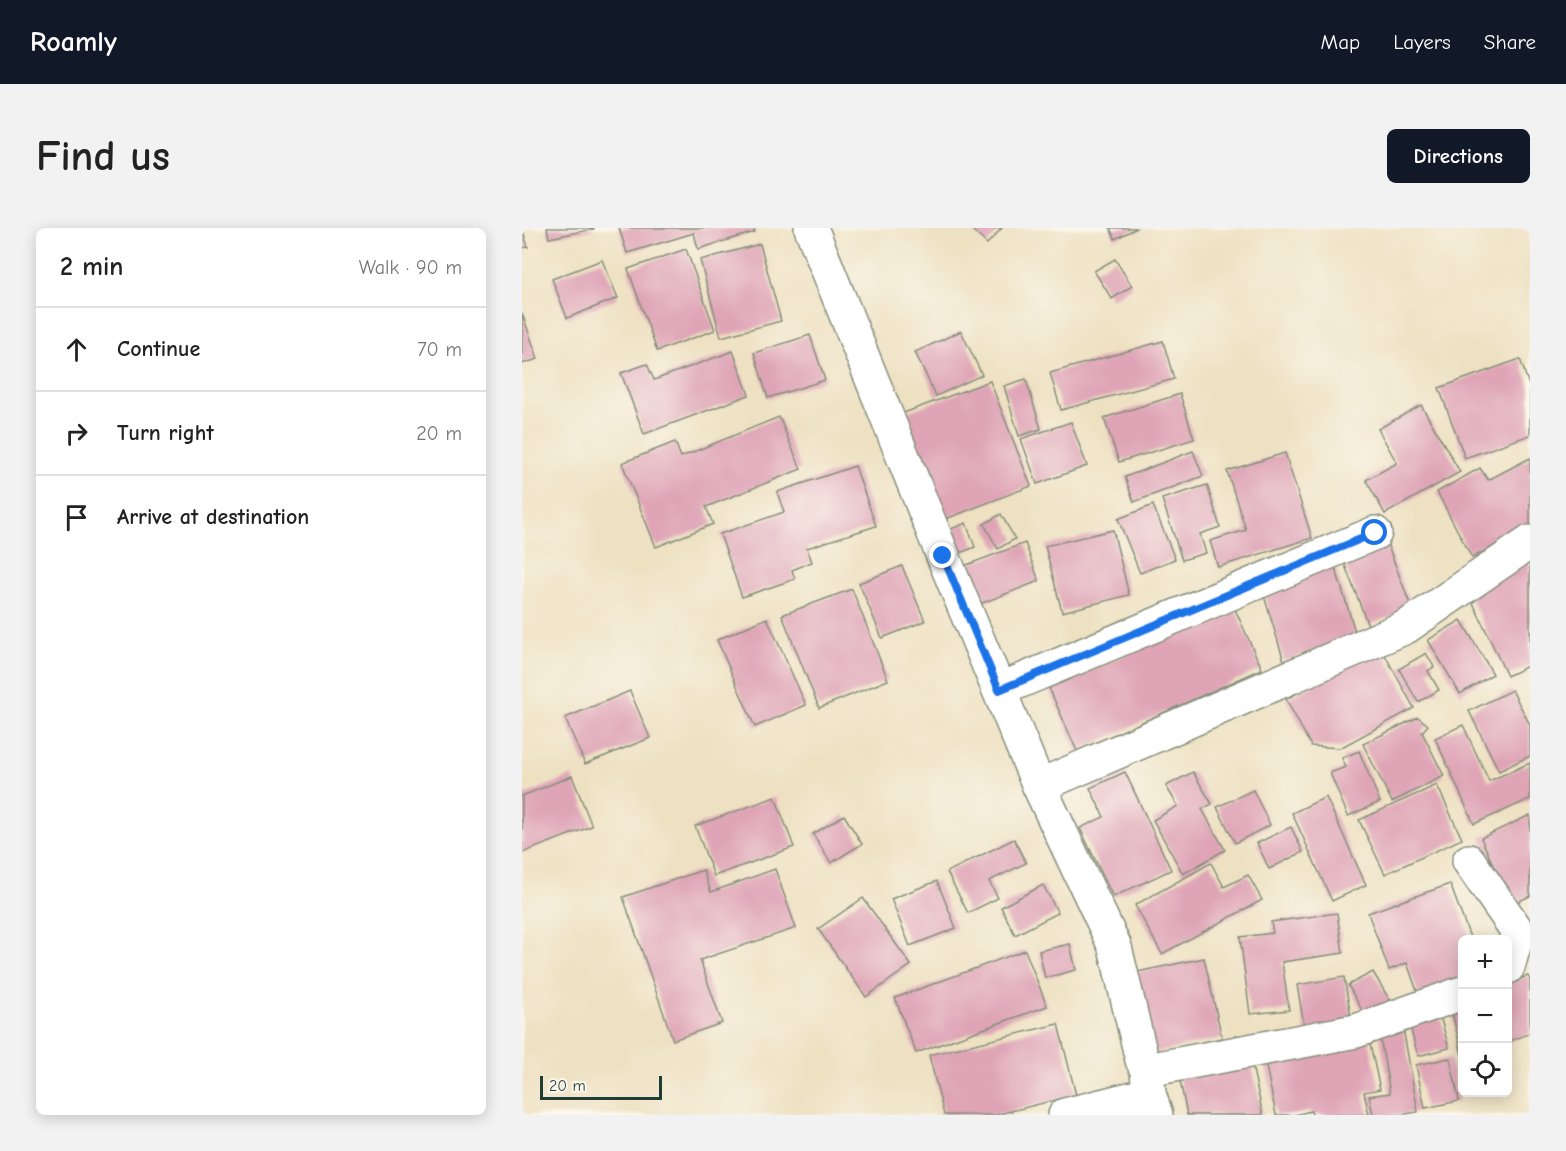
<!DOCTYPE html>
<meta charset="utf-8">
<style>
:root{--surface:#fff;--page:#f2f2f2;--text:#222;--muted:#767676;--line:#e0e0e0;--accent:#111827}
body{margin:0;font-family:"Comic Neue",sans-serif;background:var(--page);color:var(--text)}
.controls{position:absolute;right:18px;bottom:18px;display:grid;overflow:hidden;border-radius:9px;box-shadow:0 3px 15px #0003}
.controls button{width:54px;height:54px;display:grid;place-items:center;padding:0;border:0;border-bottom:2px solid var(--line);background:var(--surface);color:var(--text);font:30px sans-serif}
.scale{position:absolute;left:18px;bottom:15px;width:122px;box-sizing:border-box;padding-left:6px;border:3px solid #1f3d34;border-top:0;font-size:16px;line-height:21px;white-space:nowrap;color:#1f3d34;-webkit-text-stroke:4px #fbf7ec;paint-order:stroke}
.stop{position:absolute;width:18px;height:18px;margin:-14px;border:4px solid #1a73e8;border-radius:50%;background:#fff}
.stop.end{background:#1a73e8;border-color:#fff;box-shadow:0 2px 6px #0008}
.list{margin:0;padding:0;list-style:none}
h2{display:flex;justify-content:space-between;align-items:center;height:78px;margin:0;padding:0 24px;font-size:26px}
h2 small{font-size:20px;font-weight:400;color:var(--muted)}
.list li{display:grid;grid-template-columns:39px 1fr auto;gap:18px;align-items:center;box-sizing:border-box;height:84px;padding:0 24px;border-top:2px solid var(--line)}
.list b{display:block;font-size:22px;white-space:nowrap}
.list em{font-size:20px;font-style:normal;color:var(--muted)}
.icon{flex:none;width:33px;height:33px;fill:none;stroke:currentColor;stroke-width:2;stroke-linecap:round;stroke-linejoin:round}
.map{position:relative;flex:none;width:1008px;height:887px;overflow:hidden;border-radius:9px}
header{display:flex;align-items:center;gap:36px;box-sizing:border-box;height:84px;padding:0 30px;background:var(--accent);color:#fff}
header strong{font-size:28px}
nav{display:flex;gap:33px;margin-inline-start:auto;font-size:21px}
.intro{display:flex;align-items:center;justify-content:space-between;box-sizing:border-box;height:144px;padding:0 36px}
h1{margin:0;font-size:42px}
.button{padding:15px 27px;border-radius:9px;background:var(--accent);color:#fff;font-size:21px;font-weight:700}
main{display:flex;gap:36px;padding:0 36px}
aside{flex:1;background:var(--surface);border-radius:9px;box-shadow:0 3px 15px #0003}
.map>svg:first-child{display:block}
.building{fill:#dfa5b7}
.lines{fill:none;stroke-linecap:round;stroke-linejoin:round}
.street-casing{stroke:#868f7b;stroke-width:36}
.secondary-casing{stroke:#868f7b;stroke-width:36}
.street{stroke:#fff;stroke-width:33}
.secondary{stroke:#fff;stroke-width:33}
.route{stroke:#1a73e8;stroke-width:8}
</style>
<header>
<strong>Roamly</strong>
<nav><a>Map</a><a>Layers</a><a>Share</a></nav>
</header>
<div class="intro"><h1>Find us</h1><a class="button">Directions</a></div>
<main>
<aside>
<h2>2 min<small>Walk · 90 m</small></h2>
<ul class="list">
<li><svg class="icon" aria-label="ahead" viewBox="0 0 24 24"><path d="M12 20V5M6 11l6-6 6 6"/></svg><div><b>Continue</b></div><em>70 m</em></li>
<li><svg class="icon" aria-label="right" viewBox="0 0 24 24"><path d="M7 20v-9h11M14 6l5 5-5 5"/></svg><div><b>Turn right</b></div><em>20 m</em></li>
<li><svg class="icon" aria-label="arrive" viewBox="0 0 24 24"><path d="M6 21V4h12l-3 4 3 4H6"/></svg><div><b>Arrive at destination</b></div></li>
</ul>
</aside>
<div class="map">
<svg width="1008" height="887" viewBox="0 0 1008 887">
<rect width="100%" height="100%" fill="#fbf7ec"/>
<filter id="ink" filterUnits="userSpaceOnUse"><feTurbulence type="fractalNoise" baseFrequency=".0167" numOctaves="2"/><feDisplacementMap in="SourceGraphic" scale="12" xChannelSelector="R" yChannelSelector="G"/><feConvolveMatrix kernelMatrix="1 2 1 2 8 2 1 2 1" color-interpolation-filters="sRGB"/></filter>
<filter id="wash" filterUnits="userSpaceOnUse"><feTurbulence type="fractalNoise" baseFrequency=".008" numOctaves="4" result="noise"/><feDisplacementMap in="SourceGraphic" scale="24" xChannelSelector="R" yChannelSelector="G"/><feGaussianBlur stdDeviation="1.35" result="paint"/><feColorMatrix in="noise" values="0 0 0 0 0 0 0 0 0 0 0 0 0 0 0 0 0 1.4 0 .05"/><feComposite in="paint" operator="in"/></filter>
<g filter="url(#wash)">
<rect width="100%" height="100%" fill="#eee1c2"/>
<g id="blocks">
<!-- building -->
<g class="building">
<path d="M 0,0 L 6,19 L 0,20 Z"/>
<path d="M 25,0 L 72,0 L 72,1 L 27,10 Z"/>
<path d="M 97,0 L 232,0 L 233,4 L 176,21 L 172,5 L 105,25 Z"/>
<path d="M 448,0 L 480,0 L 465,16 Z"/>
<path d="M 588,0 L 615,0 L 593,11 Z"/>
<path d="M 238,16 L 259,93 L 199,109 L 178,32 Z"/>
<path d="M 164,21 L 193,102 L 135,123 L 106,41 Z"/>
<path d="M 593,31 L 610,58 L 590,71 L 572,43 Z"/>
<path d="M 80,32 L 96,70 L 45,90 L 30,51 Z"/>
<path d="M 0,85 L 16,131 L 0,136 Z"/>
<path d="M 439,103 L 460,147 L 414,168 L 393,124 Z"/>
<path d="M 288,107 L 303,152 L 246,170 L 232,125 Z"/>
<path d="M 641,113 L 652,151 L 539,182 L 528,145 Z"/>
<path d="M 211,123 L 227,167 L 122,206 L 99,145 L 125,136 L 132,152 Z"/>
<path d="M 998,131 L 1008,160 L 1008,207 L 943,230 L 917,160 Z"/>
<path d="M 504,151 L 519,201 L 497,208 L 482,158 Z"/>
<path d="M 468,153 L 509,258 L 421,292 L 379,186 Z"/>
<path d="M 658,166 L 672,211 L 597,234 L 582,190 Z"/>
<path d="M 899,177 L 938,244 L 863,286 L 844,252 L 875,235 L 856,201 Z"/>
<path d="M 257,189 L 279,241 L 184,279 L 191,296 L 134,319 L 100,235 L 153,214 L 159,229 Z"/>
<path d="M 549,194 L 565,238 L 515,256 L 499,211 Z"/>
<path d="M 671,223 L 681,248 L 612,274 L 603,249 Z"/>
<path d="M 763,225 L 790,310 L 696,339 L 688,313 L 724,302 L 705,243 Z"/>
<path d="M 1008,230 L 1008,299 L 950,330 L 915,264 L 958,240 L 966,252 Z"/>
<path d="M 333,238 L 354,298 L 285,320 L 290,334 L 270,342 L 273,351 L 220,369 L 198,306 L 262,284 L 255,264 Z"/>
<path d="M 685,257 L 698,299 L 678,306 L 684,325 L 660,332 L 640,271 Z"/>
<path d="M 631,277 L 653,331 L 618,345 L 596,291 Z"/>
<path d="M 479,286 L 493,311 L 476,321 L 462,296 Z"/>
<path d="M 444,295 L 453,319 L 433,327 L 424,303 Z"/>
<path d="M 591,302 L 607,367 L 540,384 L 523,318 Z"/>
<path d="M 863,310 L 890,381 L 846,397 L 819,327 Z"/>
<path d="M 503,315 L 517,353 L 458,376 L 442,338 Z"/>
<path d="M 1008,334 L 1008,437 L 985,448 L 945,362 Z"/>
<path d="M 812,335 L 835,410 L 762,433 L 739,358 Z"/>
<path d="M 380,338 L 403,393 L 360,410 L 337,355 Z"/>
<path d="M 330,361 L 366,452 L 297,480 L 260,387 Z"/>
<path d="M 712,379 L 740,441 L 555,523 L 527,460 Z"/>
<path d="M 245,390 L 284,477 L 233,499 L 195,412 Z"/>
<path d="M 939,392 L 971,446 L 938,466 L 906,412 Z"/>
<path d="M 859,420 L 892,480 L 818,520 L 789,518 L 764,471 Z"/>
<path d="M 904,425 L 912,439 L 906,443 L 917,462 L 896,474 L 877,441 Z"/>
<path d="M 990,462 L 1008,497 L 1008,528 L 977,543 L 947,483 Z"/>
<path d="M 108,463 L 128,510 L 63,536 L 43,490 Z"/>
<path d="M 896,489 L 906,497 L 900,504 L 922,548 L 870,574 L 841,516 Z"/>
<path d="M 941,497 L 967,553 L 1008,535 L 1008,571 L 952,596 L 913,510 Z"/>
<path d="M 837,523 L 858,574 L 826,588 L 808,545 L 824,539 L 820,530 Z"/>
<path d="M 603,544 L 649,642 L 591,669 L 558,600 L 582,589 L 568,560 Z"/>
<path d="M 671,544 L 690,576 L 680,581 L 703,622 L 661,646 L 631,592 L 656,578 L 644,558 Z"/>
<path d="M 50,548 L 70,598 L 0,625 L 0,568 Z"/>
<path d="M 915,557 L 940,611 L 863,646 L 837,592 Z"/>
<path d="M 731,562 L 748,597 L 713,615 L 695,579 Z"/>
<path d="M 253,569 L 272,619 L 192,648 L 173,598 Z"/>
<path d="M 804,569 L 844,657 L 810,673 L 770,585 Z"/>
<path d="M 322,587 L 340,616 L 309,635 L 291,606 Z"/>
<path d="M 1008,587 L 1008,668 L 989,677 L 959,610 Z"/>
<path d="M 769,599 L 781,624 L 747,641 L 735,615 Z"/>
<path d="M 492,611 L 504,635 L 467,653 L 476,670 L 446,685 L 425,644 Z"/>
<path d="M 689,635 L 702,659 L 726,647 L 740,672 L 640,726 L 613,677 Z"/>
<path d="M 253,641 L 274,700 L 178,732 L 200,795 L 151,812 L 101,669 L 181,642 L 189,664 Z"/>
<path d="M 415,653 L 434,700 L 388,718 L 369,671 Z"/>
<path d="M 928,656 L 949,712 L 940,712 L 940,750 L 896,766 L 885,735 L 867,742 L 846,685 Z"/>
<path d="M 521,657 L 536,685 L 493,707 L 479,679 Z"/>
<path d="M 341,670 L 389,737 L 344,769 L 296,701 Z"/>
<path d="M 815,685 L 821,725 L 760,734 L 767,782 L 728,786 L 718,709 L 751,705 L 749,694 Z"/>
<path d="M 548,716 L 554,742 L 523,750 L 517,723 Z"/>
<path d="M 503,722 L 525,778 L 394,825 L 373,770 Z"/>
<path d="M 682,730 L 700,810 L 633,825 L 615,744 Z"/>
<path d="M 851,744 L 870,776 L 845,791 L 826,757 Z"/>
<path d="M 1006,748 L 1008,752 L 1008,805 L 986,814 L 986,755 Z"/>
<path d="M 822,749 L 830,795 L 783,803 L 775,757 Z"/>
<path d="M 940,771 L 940,827 L 928,776 Z"/>
<path d="M 917,784 L 927,820 L 896,828 L 886,791 Z"/>
<path d="M 880,794 L 896,884 L 877,887 L 851,887 L 847,868 L 868,865 L 856,798 Z"/>
<path d="M 536,796 L 554,867 L 473,887 L 422,887 L 407,827 Z"/>
<path d="M 847,812 L 858,861 L 842,864 L 847,887 L 790,887 L 789,883 L 772,887 L 754,887 L 743,833 Z"/>
<path d="M 928,830 L 937,873 L 903,880 L 894,837 Z"/>
<path d="M 729,833 L 741,887 L 665,887 L 657,848 Z"/>
</g>
</g>
</g>
<g filter="url(#ink)">
<use href="#blocks" fill-opacity="0" stroke="#868f7b" stroke-width="1.5"/>
<g class="lines">
<defs>
<g id="street">
<path d="M 477,462 L 853,305"/>
<path d="M 517,558 L 884,399 L 1008,314"/>
<path d="M 947,633 L 996,704 L 986,739"/>
<path d="M 625,842 L 834,803 L 940,765"/>
<path d="M 543,887 L 627,866"/>
</g>
<path id="secondary" d="M 289,0 L 421,328 L 517,558 L 593,719 L 620,832 L 625,842 L 627,866 L 634,887"/>
</defs>
<!-- street casing -->
<use href="#street" class="street-casing"/>
<!-- secondary casing -->
<use href="#secondary" class="secondary-casing"/>
<!-- street -->
<use href="#street" class="street"/>
<!-- secondary -->
<use href="#secondary" class="secondary"/>
</g>
</g>
<g class="lines" filter="url(#ink)">
<!-- route -->
<path class="route" d="M 421,328 L 477,462 L 853,305"/>
</g>
</svg>
<div class="controls">
<button>+</button>
<button>−</button>
<button><svg class="icon" aria-label="locate" viewBox="0 0 24 24"><circle cx="12" cy="12" r="6"/><path d="M12 2v4M12 18v4M2 12h4M18 12h4"/></svg></button>
</div>
<div class="scale">20 m</div>
<div class="stop" style="left:853px;top:305px"></div>
<div class="stop end" style="left:421px;top:328px"></div>
</div>
</main>
